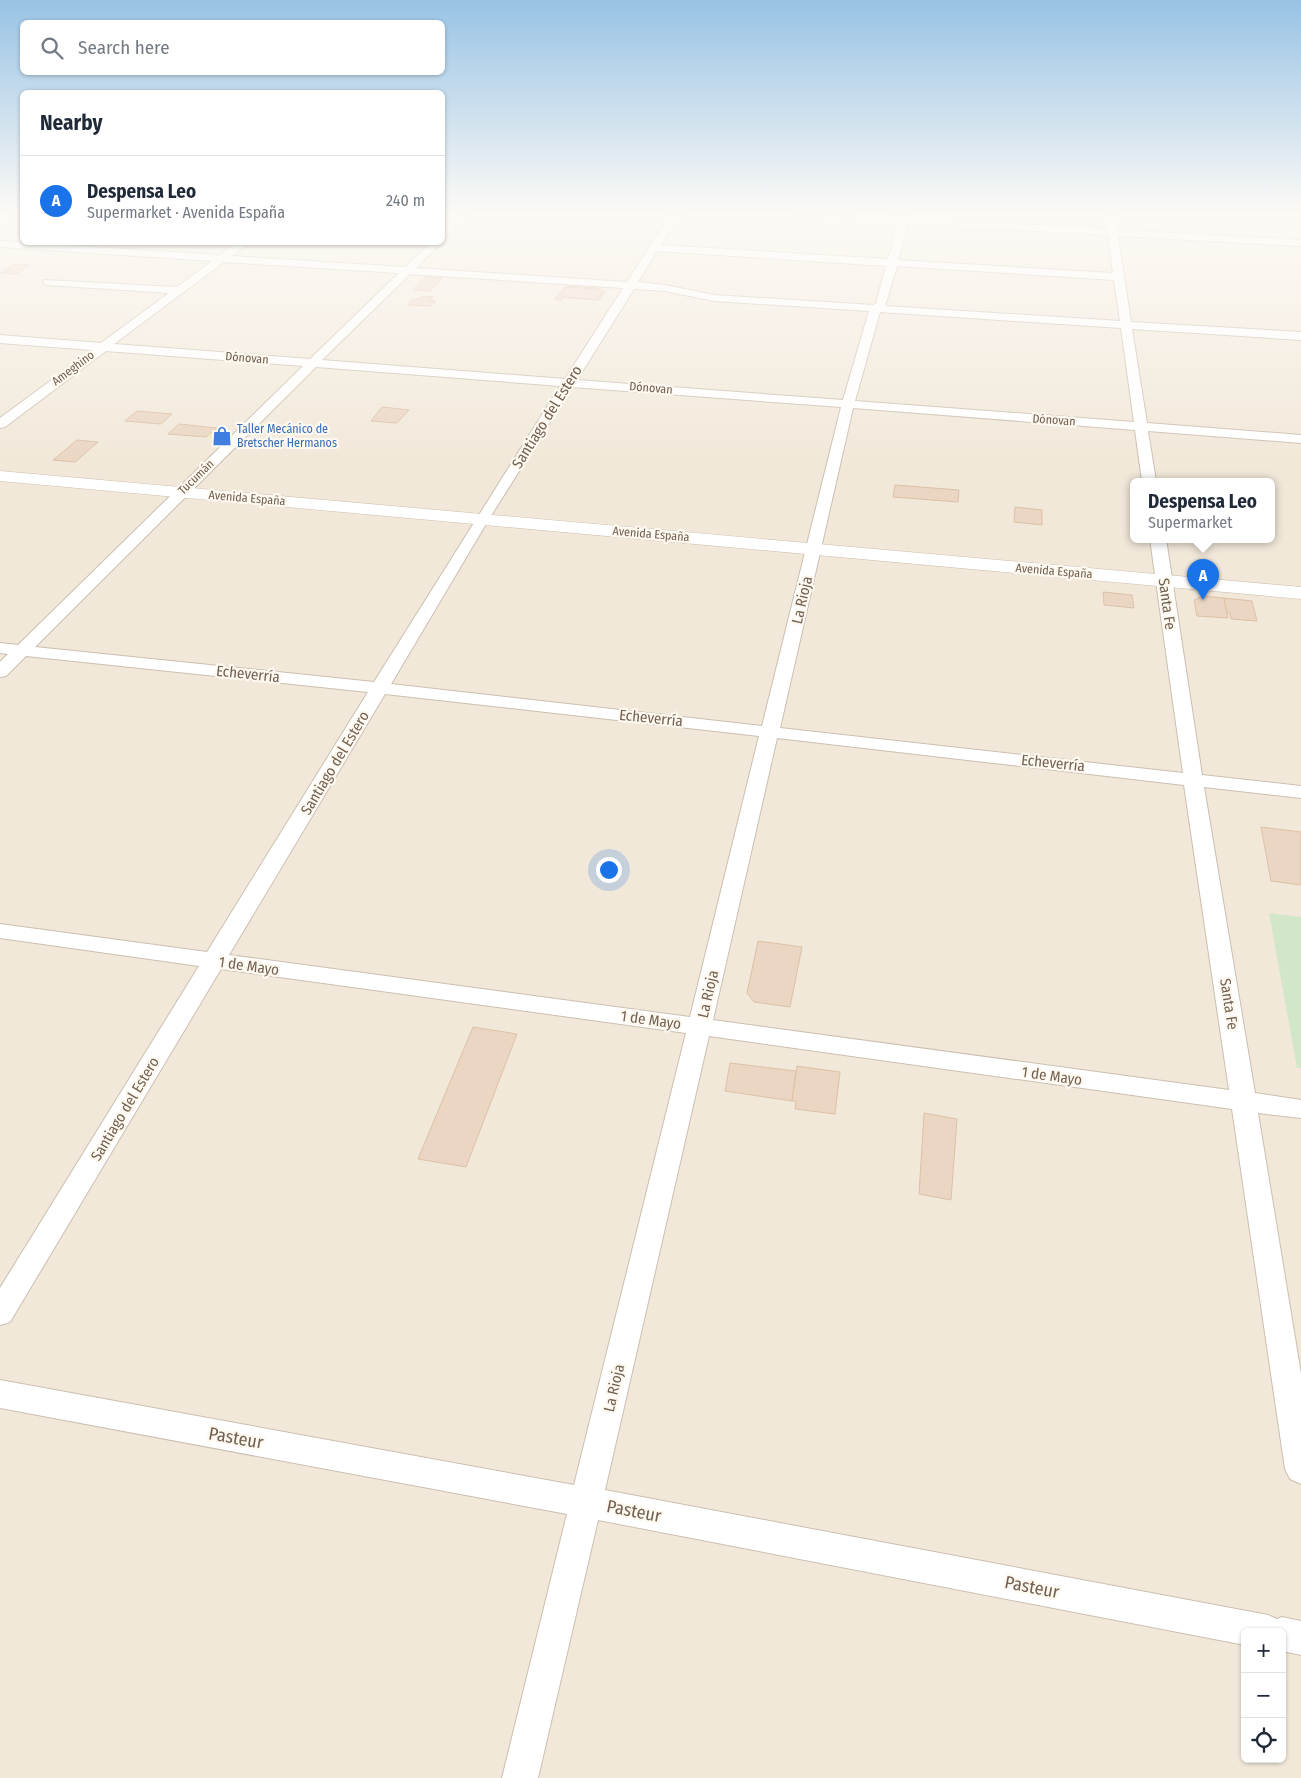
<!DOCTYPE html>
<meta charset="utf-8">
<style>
:root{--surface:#fff;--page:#f2f2f3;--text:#1f2937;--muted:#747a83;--line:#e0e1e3;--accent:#1a73e8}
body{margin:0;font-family:"Fira Sans Condensed",sans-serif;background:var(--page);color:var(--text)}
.controls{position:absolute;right:15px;bottom:15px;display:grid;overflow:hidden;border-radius:8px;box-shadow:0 1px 4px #0004}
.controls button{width:45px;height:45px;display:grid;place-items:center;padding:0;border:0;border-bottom:1px solid var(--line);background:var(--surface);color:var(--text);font:25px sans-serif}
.you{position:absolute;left:608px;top:869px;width:18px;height:18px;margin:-12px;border:4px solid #fff;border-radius:50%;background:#1a73e8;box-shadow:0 0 0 8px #1a73e833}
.badge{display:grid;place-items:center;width:32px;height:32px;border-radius:50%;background:var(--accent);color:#fff;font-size:16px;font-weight:700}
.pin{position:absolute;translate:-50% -41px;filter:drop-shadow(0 1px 2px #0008)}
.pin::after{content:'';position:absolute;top:26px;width:18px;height:15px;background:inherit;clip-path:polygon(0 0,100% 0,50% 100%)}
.popup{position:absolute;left:1130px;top:478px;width:145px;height:65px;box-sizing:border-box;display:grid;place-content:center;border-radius:8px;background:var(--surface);filter:drop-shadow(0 1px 4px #0005);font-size:16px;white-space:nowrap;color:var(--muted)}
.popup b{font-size:19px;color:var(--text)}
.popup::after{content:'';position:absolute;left:50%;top:100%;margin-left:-10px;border:10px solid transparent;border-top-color:var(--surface)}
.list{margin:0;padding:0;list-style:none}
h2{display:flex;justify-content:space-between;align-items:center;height:65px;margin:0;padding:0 20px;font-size:21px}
h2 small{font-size:16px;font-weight:400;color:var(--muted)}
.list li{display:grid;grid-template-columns:32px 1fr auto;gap:15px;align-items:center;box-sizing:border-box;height:90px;padding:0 20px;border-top:1px solid var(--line)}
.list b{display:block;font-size:19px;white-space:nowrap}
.list p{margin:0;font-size:16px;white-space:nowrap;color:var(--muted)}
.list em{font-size:16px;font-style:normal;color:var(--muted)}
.icon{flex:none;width:28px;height:28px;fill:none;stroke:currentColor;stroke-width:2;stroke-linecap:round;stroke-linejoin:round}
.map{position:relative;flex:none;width:1301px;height:1778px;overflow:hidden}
.search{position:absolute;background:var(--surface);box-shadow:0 1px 4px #0004;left:20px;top:20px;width:425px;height:55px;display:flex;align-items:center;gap:12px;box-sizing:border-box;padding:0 18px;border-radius:8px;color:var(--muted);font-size:19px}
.panel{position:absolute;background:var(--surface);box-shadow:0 1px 4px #0004;left:20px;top:90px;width:425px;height:155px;border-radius:8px}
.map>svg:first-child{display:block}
.residential{fill:#f1e8d9;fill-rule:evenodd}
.green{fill:#d2e6ca}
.building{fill:#ead6c3;stroke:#ddc1a7}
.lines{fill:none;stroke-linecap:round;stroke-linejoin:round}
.street-casing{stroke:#cbbfb1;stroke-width:2}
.secondary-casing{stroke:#cdbfaf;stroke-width:1}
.street{fill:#fff;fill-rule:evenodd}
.secondary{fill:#fff;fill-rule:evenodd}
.labels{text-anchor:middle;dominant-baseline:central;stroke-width:4.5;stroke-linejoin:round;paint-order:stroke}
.far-street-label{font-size:12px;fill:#726050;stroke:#fdf9f0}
.far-shop-label{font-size:12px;fill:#366cbe;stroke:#fdf9f0;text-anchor:start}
.street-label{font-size:15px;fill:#726050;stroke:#fdf9f0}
.near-street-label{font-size:18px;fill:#726050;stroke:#fdf9f0}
</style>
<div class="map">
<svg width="1301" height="1778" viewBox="0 0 1301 1778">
<rect width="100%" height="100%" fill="#faf5ea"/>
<!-- residential -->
<path class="residential" d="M 0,215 L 22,215 L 22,242 L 442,242 L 443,215 L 1301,215 L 1301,1778 L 0,1778 ZM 1134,481 L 1272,481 L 1272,539 L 1134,539 ZM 1245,1632 L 1282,1632 L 1282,1759 L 1245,1759 Z"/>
<!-- green -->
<path class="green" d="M 1269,913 L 1301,917 L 1301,1068 L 1297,1068 Z"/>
<!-- building -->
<g class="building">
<path d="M 929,215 L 969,215 L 974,217 L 970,219 Z"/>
<path d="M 14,264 L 30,265 L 16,274 L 0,273 Z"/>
<path d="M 425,277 L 442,278 L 430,291 L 413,290 Z"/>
<path d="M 567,286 L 598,288 L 596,291 L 605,292 L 599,300 L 558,297 Z"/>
<path d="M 565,287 L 599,289 L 603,291 L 597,300 L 563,297 L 561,300 L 555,299 Z"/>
<path d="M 422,296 L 433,297 L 430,300 L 436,301 L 431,306 L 408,305 L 413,299 L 420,299 Z"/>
<path d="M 382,407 L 409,410 L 397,423 L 371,421 Z"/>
<path d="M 137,411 L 172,414 L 161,424 L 125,421 Z"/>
<path d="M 179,424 L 217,428 L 206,437 L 168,434 Z"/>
<path d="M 77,440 L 98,442 L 75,462 L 53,460 Z"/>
<path d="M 895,485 L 959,490 L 958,502 L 893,497 Z"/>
<path d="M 1015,507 L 1042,510 L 1042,525 L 1014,522 Z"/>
<path d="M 1103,592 L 1132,595 L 1134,608 L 1104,605 Z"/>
<path d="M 1203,596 L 1224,598 L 1228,618 L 1197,616 L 1194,600 Z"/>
<path d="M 1224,598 L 1252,601 L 1257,621 L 1231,619 L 1230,613 L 1227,613 Z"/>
<path d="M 1261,827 L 1301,832 L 1301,885 L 1271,881 Z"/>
<path d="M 758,941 L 802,947 L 790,1007 L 754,1002 L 747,993 Z"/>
<path d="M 473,1027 L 517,1034 L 466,1167 L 418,1159 Z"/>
<path d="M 730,1063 L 796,1071 L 792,1101 L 725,1091 Z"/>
<path d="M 797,1066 L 840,1072 L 835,1114 L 795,1109 L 796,1101 L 792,1101 Z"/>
<path d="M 924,1113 L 957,1119 L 951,1200 L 919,1194 Z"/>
</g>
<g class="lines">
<defs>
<g id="street">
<path d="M 458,215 L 469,215 L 442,240 L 442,231 Z"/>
<path d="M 670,215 L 680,215 L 661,245 L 888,259 L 897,227 L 894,223 L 800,218 L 795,215 L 893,217 L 894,215 L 904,215 L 903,218 L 1107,229 L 1105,215 L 1115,215 L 1117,230 L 1301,240 L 1301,246 L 1118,236 L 1131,322 L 1301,332 L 1301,340 L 1132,329 L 1147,423 L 1301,435 L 1301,443 L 1148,431 L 1156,481 L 1142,481 L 1135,430 L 853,408 L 780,728 L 1183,773 L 1150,539 L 1166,539 L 1202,775 L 1301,786 L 1301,798 L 1204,787 L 1255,1093 L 1301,1100 L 1301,1118 L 1258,1113 L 1301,1374 L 1301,1484 L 1290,1479 L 1285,1469 L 1232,1109 L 709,1036 L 605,1490 L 1268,1615 L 1277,1619 L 1282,1617 L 1301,1621 L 1301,1655 L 1282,1651 L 1282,1632 L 1245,1632 L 1245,1645 L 598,1520 L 538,1778 L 502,1778 L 567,1514 L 0,1408 L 0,1380 L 574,1485 L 686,1033 L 221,969 L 10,1322 L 0,1325 L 0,1288 L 199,966 L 0,938 L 0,924 L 207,952 L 368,692 L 26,656 L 6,676 L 0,677 L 0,662 L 8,654 L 0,653 L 0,643 L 18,645 L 303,366 L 106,351 L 5,427 L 0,428 L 0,418 L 92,350 L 0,343 L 0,335 L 101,343 L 169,293 L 48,285 L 44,284 L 44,280 L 177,287 L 212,261 L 0,247 L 0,241 L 220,255 L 237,242 L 249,242 L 232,256 L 405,267 L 431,242 L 442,242 L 416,268 L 627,282 ZM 905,224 L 1108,235 L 1113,273 L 898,260 L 907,227 ZM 657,251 L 886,266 L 876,303 L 873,305 L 714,295 L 665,285 L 638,282 ZM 224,262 L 399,273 L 310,359 L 114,344 ZM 897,266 L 1114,280 L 1120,321 L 885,306 ZM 410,274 L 623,288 L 565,379 L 322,360 ZM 634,289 L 665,291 L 714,301 L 869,311 L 843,400 L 577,380 ZM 880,312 L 1121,328 L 1134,422 L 855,401 ZM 316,367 L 560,386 L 374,682 L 35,647 ZM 572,387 L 841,407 L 762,726 L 391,684 L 489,519 ZM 385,694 L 759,736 L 690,1017 L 229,955 ZM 777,738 L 1184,785 L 1229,1090 L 713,1020 Z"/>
</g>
<g id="secondary">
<path d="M 16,215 L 0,225 L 0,216 Z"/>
<path d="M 0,471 L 1301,587 L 1301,599 L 0,481 Z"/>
</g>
</defs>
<!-- street casing -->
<use href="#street" class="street-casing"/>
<!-- secondary casing -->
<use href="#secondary" class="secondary-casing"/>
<!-- street -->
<use href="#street" class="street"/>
<!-- secondary -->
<use href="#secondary" class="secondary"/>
</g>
<!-- sky -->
<linearGradient id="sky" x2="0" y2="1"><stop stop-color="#98c3e5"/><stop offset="0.46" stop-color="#fdfaf6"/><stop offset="1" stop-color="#fdfaf6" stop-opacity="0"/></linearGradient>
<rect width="1301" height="464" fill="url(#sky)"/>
<!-- icons -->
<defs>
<symbol id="shop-bare" viewBox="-9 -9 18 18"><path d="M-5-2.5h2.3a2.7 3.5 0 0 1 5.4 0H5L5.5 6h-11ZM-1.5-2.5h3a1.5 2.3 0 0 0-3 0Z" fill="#3f7fe0" stroke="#fdf9f0" stroke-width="2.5" paint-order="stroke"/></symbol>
</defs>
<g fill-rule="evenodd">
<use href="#shop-bare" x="208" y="422" width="28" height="28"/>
</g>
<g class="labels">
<!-- far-street labels -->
<g class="far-street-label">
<text transform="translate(247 358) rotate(5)">Dónovan</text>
<text transform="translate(73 368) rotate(-37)">Ameghino</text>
<text transform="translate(651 388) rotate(5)">Dónovan</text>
<text transform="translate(1054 420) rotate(4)">Dónovan</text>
<text transform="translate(196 477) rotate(-44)">Tucumán</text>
<text transform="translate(247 498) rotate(5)">Avenida España</text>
<text transform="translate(651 534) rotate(5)">Avenida España</text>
<text transform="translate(1054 571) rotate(5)">Avenida España</text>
</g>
<!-- far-shop labels -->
<g class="far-shop-label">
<text x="237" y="429">Taller Mecánico de<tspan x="237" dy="14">Bretscher Hermanos</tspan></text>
</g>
<!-- street labels -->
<g class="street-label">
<text transform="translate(547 417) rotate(-58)">Santiago del Estero</text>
<text transform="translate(802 600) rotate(-77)">La Rioja</text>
<text transform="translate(1167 604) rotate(82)">Santa Fe</text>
<text transform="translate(248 674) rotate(6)">Echeverría</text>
<text transform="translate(651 718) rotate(6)">Echeverría</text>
<text transform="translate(335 763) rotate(-59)">Santiago del Estero</text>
<text transform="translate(1053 763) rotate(6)">Echeverría</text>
<text transform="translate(249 966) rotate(8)">1 de Mayo</text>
<text transform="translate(708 994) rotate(-77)">La Rioja</text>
<text transform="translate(1229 1004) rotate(81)">Santa Fe</text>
<text transform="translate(651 1020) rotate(8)">1 de Mayo</text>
<text transform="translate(1052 1076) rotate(8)">1 de Mayo</text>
<text transform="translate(125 1109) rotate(-59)">Santiago del Estero</text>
<text transform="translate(614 1388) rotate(-77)">La Rioja</text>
</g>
<!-- near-street labels -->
<g class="near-street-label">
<text transform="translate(236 1438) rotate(10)">Pasteur</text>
<text transform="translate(634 1511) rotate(11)">Pasteur</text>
<text transform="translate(1032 1587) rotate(11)">Pasteur</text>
</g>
</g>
</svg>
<div class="controls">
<button>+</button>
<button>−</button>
<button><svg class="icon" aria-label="locate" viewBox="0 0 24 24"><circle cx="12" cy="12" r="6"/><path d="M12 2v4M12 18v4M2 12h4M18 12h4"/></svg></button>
</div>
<div class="you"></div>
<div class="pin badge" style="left:1203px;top:600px">A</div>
<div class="popup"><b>Despensa Leo</b>Supermarket</div>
<div class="search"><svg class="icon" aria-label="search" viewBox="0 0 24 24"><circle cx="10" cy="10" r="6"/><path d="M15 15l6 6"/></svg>Search here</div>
<section class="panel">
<h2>Nearby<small></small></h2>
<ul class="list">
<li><span class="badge">A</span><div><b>Despensa Leo</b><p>Supermarket · Avenida España</p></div><em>240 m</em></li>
</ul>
</section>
</div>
